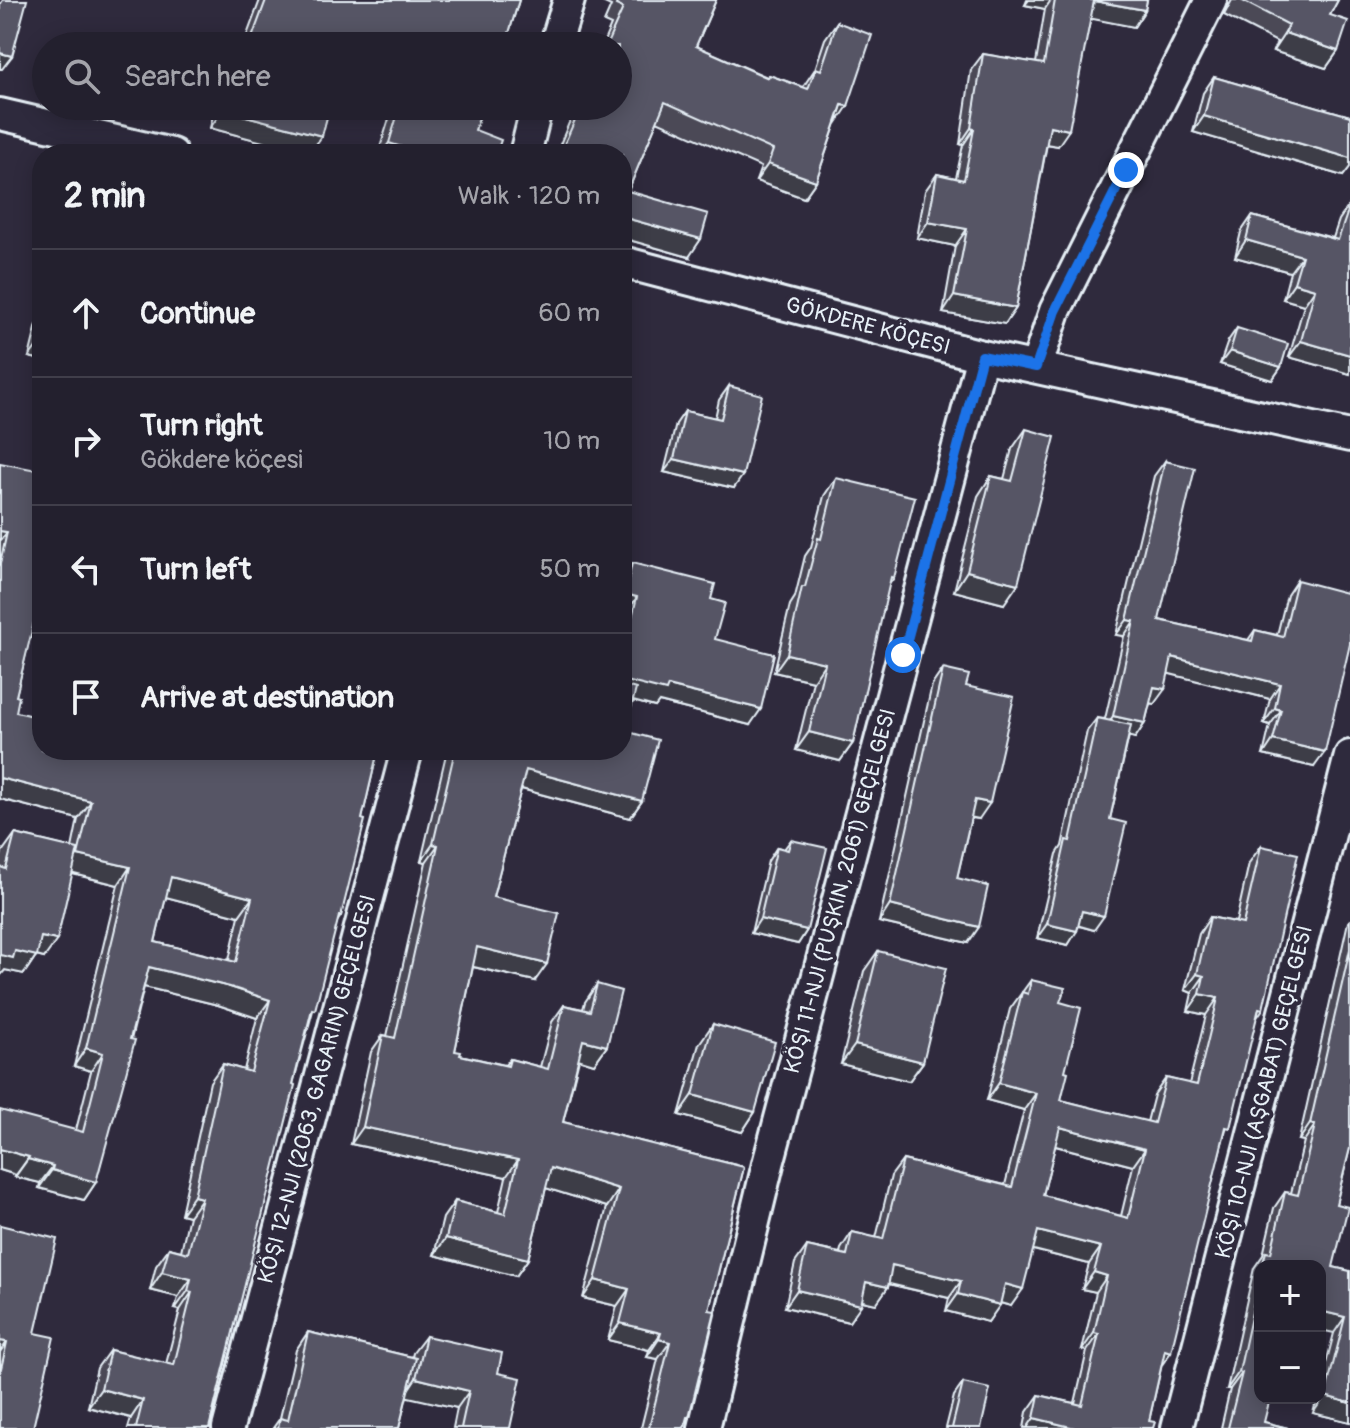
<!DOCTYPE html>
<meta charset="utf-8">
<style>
:root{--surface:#23202e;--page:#2f2d3a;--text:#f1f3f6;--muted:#a3a3aa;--line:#403e4a}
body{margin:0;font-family:Pangolin,sans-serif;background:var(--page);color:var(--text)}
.controls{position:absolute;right:24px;bottom:24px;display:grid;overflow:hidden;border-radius:16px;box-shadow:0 4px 20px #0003}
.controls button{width:72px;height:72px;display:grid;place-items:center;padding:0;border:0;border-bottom:2px solid var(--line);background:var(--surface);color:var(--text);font:40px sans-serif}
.stop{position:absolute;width:24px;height:24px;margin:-18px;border:6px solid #1a73e8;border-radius:50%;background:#fff}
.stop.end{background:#1a73e8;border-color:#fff;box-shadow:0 2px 8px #0008}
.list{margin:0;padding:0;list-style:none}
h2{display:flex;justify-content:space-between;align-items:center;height:104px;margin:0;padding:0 32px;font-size:34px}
h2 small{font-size:26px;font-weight:400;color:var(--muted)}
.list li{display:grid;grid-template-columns:52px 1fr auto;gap:24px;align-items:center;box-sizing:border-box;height:128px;padding:0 32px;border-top:2px solid var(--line)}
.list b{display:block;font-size:30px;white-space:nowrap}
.list p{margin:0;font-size:26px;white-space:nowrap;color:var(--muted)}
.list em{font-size:26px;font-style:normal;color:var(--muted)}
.icon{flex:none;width:44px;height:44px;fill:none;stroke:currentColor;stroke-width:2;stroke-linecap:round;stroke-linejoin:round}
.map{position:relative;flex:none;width:1350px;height:1428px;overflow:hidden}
.search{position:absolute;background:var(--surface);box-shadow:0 4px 20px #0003;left:32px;top:32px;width:600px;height:88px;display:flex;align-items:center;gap:20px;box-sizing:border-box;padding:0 28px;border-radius:44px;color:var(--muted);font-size:30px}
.panel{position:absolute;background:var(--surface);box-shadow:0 4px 20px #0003;left:32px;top:144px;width:600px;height:616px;border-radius:32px}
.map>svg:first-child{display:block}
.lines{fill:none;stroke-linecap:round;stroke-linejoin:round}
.minor-casing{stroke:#e8f1f8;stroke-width:36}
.minor{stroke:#2f2a3d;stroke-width:30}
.wall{fill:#4b4957;stroke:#e8f1f8;stroke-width:2;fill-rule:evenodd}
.shaded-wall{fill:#3d3c47;stroke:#e8f1f8;stroke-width:2}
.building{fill:#575565;stroke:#e8f1f8;stroke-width:2;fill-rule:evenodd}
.route{stroke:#1a73e8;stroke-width:10}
.labels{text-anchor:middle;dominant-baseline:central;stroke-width:8;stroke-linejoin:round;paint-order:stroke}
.street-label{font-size:22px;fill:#e8f1f8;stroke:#2f2a3d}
</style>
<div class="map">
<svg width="1350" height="1428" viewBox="0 0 1350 1428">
<rect width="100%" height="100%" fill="#2f2a3d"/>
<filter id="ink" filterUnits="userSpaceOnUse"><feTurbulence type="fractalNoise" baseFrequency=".0125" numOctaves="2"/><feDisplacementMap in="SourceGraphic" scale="16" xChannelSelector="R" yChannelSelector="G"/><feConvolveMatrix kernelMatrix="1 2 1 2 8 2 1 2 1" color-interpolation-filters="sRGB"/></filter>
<g filter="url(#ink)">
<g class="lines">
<defs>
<g id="minor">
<path d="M 555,46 L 569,0"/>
<path d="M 0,114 L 172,154"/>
<path d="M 525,154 L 537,106"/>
<path d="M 622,262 L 982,356 L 1350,436"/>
<path d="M 1036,367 L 1055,311 L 1211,0"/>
<path d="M 228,1428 L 407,750"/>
<path d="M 704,1428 L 768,1164 L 982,356"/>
<path d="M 1177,1428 L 1350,756"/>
</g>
</defs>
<!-- minor casing -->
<use href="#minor" class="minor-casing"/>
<!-- minor -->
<use href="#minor" class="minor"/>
</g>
<!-- wall -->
<g class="wall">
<path d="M 260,0 L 519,0 L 505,46 L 243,46 Z"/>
<path d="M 598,0 L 716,0 L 696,46 L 767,77 L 769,75 L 803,87 L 815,69 L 825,39 L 837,22 L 836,123 L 816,181 L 804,198 L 756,181 L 761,167 L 657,121 L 628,191 L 689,257 L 622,238 L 622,154 L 556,154 L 576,106 L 618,106 L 618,46 L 602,46 L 611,25 L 604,22 L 611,6 Z"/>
<path d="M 1027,0 L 1147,0 L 1145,10 L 1134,27 L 1091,18 L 1058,146 L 1047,144 L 1016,308 L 1005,324 L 943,313 L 955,246 L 917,238 L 925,191 L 937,174 L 956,178 L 963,145 L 960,144 L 971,70 L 983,54 L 1036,63 L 1045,9 L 1025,5 Z"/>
<path d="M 1232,0 L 1338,0 L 1330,15 L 1338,51 L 1326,68 L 1273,51 L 1277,42 L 1224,15 Z"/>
<path d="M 1214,77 L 1350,116 L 1350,167 L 1343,176 L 1193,132 L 1203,93 Z"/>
<path d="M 215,106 L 330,106 L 309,154 L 210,128 Z"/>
<path d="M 393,106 L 483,106 L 475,130 L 496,154 L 378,154 Z"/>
<path d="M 1350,204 L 1350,374 L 1289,357 L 1304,305 L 1283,299 L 1290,272 L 1235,257 L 1241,232 L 1252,216 L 1333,238 L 1339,220 Z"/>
<path d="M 42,304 L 42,360 L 29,357 Z"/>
<path d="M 1237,328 L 1281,367 L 1272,380 L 1220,364 L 1228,341 Z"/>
<path d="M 729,386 L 734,488 L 664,472 L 676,424 L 685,411 L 715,418 L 719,400 Z"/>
<path d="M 1026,429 L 1004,604 L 954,591 L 978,496 L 991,476 L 1004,479 L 1012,449 Z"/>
<path d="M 1165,461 L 1159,620 L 1248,640 L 1255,630 L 1277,635 L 1287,595 L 1297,580 L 1314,767 L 1263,755 L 1270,725 L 1264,723 L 1270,699 L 1168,673 L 1154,704 L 1150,703 L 1145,723 L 1135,738 L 1129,736 L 1110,819 L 1094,930 L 1079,926 L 1068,945 L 1037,938 L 1057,854 L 1062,846 L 1087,731 L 1097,718 L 1105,719 L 1124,636 L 1116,635 L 1154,476 Z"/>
<path d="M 0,463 L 30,637 L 16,696 L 16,712 L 172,751 L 173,750 L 378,750 L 362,819 L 341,916 L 337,922 L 293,1084 L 209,1428 L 128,1428 L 131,1418 L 88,1407 L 97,1368 L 110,1350 L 166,1364 L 180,1310 L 175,1309 L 178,1297 L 150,1290 L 156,1266 L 169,1248 L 181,1251 L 189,1216 L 181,1214 L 210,1082 L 223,1064 L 244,1070 L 257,1018 L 218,1005 L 144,987 L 96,1182 L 84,1200 L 39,1188 L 40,1183 L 15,1177 L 16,1175 L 0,1170 L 76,1130 L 91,1071 L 74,1066 L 118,885 L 72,874 L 44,958 L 36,956 L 24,974 L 5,970 L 0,976 L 0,861 L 2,852 L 15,834 L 72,848 L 78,819 L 0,799 ZM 166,897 L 239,916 L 229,960 L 155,942 Z"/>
<path d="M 836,478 L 894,578 L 888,586 L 853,743 L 840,761 L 796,750 L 813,681 L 774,672 L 790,605 L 795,597 L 805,556 L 811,547 L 824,496 Z"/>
<path d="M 632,563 L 711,599 L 715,639 L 750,725 L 659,702 L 655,707 L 633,701 L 625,731 L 642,801 L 630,818 L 521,789 L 493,897 L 535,981 L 473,967 L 455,1051 L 460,1055 L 505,1065 L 510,1059 L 540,1067 L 552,1022 L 564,1005 L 583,1009 L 585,1002 L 597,984 L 607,1046 L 594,1064 L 579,1059 L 563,1122 L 744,1167 L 709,1310 L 689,1417 L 686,1423 L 684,1428 L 641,1428 L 658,1359 L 647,1357 L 649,1350 L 608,1340 L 617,1306 L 583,1298 L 607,1207 L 546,1188 L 528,1259 L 516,1276 L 434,1255 L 443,1218 L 455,1201 L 498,1212 L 506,1177 L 351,1144 L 371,1052 L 383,1035 L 387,1036 L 426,862 L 421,861 L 447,750 L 622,750 L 622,629 L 626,613 L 622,612 L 622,578 Z"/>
<path d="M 943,669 L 979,819 L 971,818 L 957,878 L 968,943 L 879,922 L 932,685 Z"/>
<path d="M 791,840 L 807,930 L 798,944 L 751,933 L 768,861 L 777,847 L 784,849 Z"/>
<path d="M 1261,846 L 1263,1009 L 1256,1019 L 1162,1364 L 1149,1421 L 1153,1428 L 1024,1428 L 1027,1412 L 1039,1395 L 1075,1403 L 1087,1351 L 1082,1350 L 1096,1292 L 1082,1289 L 1089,1264 L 1033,1250 L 1011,1306 L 1000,1303 L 988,1322 L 946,1311 L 949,1298 L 888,1284 L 888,1287 L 876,1304 L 862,1301 L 849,1322 L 785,1307 L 795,1263 L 807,1246 L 840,1253 L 841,1249 L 852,1232 L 876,1238 L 891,1176 L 903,1160 L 1005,1185 L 1024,1110 L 987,1100 L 1010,1009 L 1031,980 L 1060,1002 L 1065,1071 L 1061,1100 L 1147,1122 L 1154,1095 L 1166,1078 L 1189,1084 L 1206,1015 L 1188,1011 L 1192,993 L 1185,990 L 1199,934 L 1210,917 L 1236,922 L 1249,863 ZM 1055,1146 L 1133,1166 L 1121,1216 L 1043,1195 Z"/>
<path d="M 1350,920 L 1350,1148 L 1336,1204 L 1333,1267 L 1350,1271 L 1350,1422 L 1313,1413 L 1317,1398 L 1320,1398 L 1320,1387 L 1334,1333 L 1320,1266 L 1260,1266 L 1260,1398 L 1264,1422 L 1288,1428 L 1221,1428 L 1230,1389 L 1227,1389 L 1254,1268 L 1263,1255 L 1274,1208 L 1285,1192 L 1291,1193 L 1304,1141 L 1299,1140 L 1348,922 Z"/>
<path d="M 878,951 L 923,1062 L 909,1081 L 841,1064 L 864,971 Z"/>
<path d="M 713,1024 L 755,1112 L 742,1132 L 679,1115 L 699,1044 Z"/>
<path d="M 0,1225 L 35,1333 L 0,1428 Z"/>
<path d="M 308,1332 L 412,1357 L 413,1353 L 426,1336 L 498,1373 L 510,1428 L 453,1428 L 457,1408 L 407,1396 L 399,1428 L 273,1428 L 280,1418 L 296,1350 Z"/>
<path d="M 963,1383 L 981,1428 L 946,1428 L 954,1396 Z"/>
</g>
<!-- shaded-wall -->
<g class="shaded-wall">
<path d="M 1029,0 L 1051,0 L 1045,9 L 1025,5 Z"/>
<path d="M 1094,1 L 1145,10 L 1134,27 L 1083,17 Z"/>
<path d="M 1285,33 L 1338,51 L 1326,68 L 1273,51 Z"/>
<path d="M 0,53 L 12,56 L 2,69 L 0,69 Z"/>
<path d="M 842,105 L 848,106 L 836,124 Z"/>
<path d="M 223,110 L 322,136 L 309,154 L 210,128 Z"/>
<path d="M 1204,116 L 1350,158 L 1350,167 L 1343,176 L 1193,132 Z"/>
<path d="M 1050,126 L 1069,130 L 1058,146 L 1039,143 Z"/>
<path d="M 971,128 L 974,129 L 963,145 L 960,144 Z"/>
<path d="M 389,143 L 424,154 L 381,154 Z"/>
<path d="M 768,164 L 816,181 L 804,198 L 756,181 Z"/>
<path d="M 622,217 L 701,239 L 689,257 L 622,238 Z"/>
<path d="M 928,222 L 967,229 L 955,246 L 917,238 Z"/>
<path d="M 1246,240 L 1302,256 L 1290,272 L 1235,257 Z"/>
<path d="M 1294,283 L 1315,289 L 1304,305 L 1283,299 Z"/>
<path d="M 954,296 L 1016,308 L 1005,324 L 943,313 Z"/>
<path d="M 42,339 L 42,360 L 29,357 Z"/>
<path d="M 1301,341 L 1350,355 L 1350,374 L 1289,357 Z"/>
<path d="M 1230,351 L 1281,367 L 1272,380 L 1220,364 Z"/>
<path d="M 674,459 L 743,475 L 734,488 L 664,472 Z"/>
<path d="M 0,531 L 7,532 L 0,541 Z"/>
<path d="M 967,571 L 1018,584 L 1004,604 L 954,591 Z"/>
<path d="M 625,594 L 637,597 L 626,613 L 622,612 L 622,597 Z"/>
<path d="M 35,618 L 42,619 L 42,640 L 22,636 Z"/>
<path d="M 1127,620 L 1134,621 L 1124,636 L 1116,635 Z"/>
<path d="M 787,654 L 825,663 L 813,681 L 774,672 Z"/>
<path d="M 1172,657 L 1280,684 L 1270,699 L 1162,672 Z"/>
<path d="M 622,680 L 668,686 L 761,709 L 750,725 L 659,702 L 655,707 L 622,698 Z"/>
<path d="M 1154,687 L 1165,689 L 1154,704 L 1143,702 Z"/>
<path d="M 1275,708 L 1281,710 L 1270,725 L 1264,723 Z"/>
<path d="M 1113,716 L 1145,723 L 1135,738 L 1103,731 Z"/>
<path d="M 809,732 L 853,743 L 840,761 L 796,750 Z"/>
<path d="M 1273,740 L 1325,752 L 1314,767 L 1263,755 Z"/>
<path d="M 526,770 L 642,801 L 630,818 L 514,787 Z"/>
<path d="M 0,778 L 91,801 L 78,819 L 0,799 Z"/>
<path d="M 975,800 L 990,803 L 979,819 L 964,816 Z"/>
<path d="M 433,844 L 438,845 L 426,862 L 421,861 Z"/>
<path d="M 78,855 L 130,867 L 118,885 L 66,872 Z"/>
<path d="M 171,877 L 252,898 L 239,916 L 158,895 Z"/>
<path d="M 890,905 L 979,927 L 968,943 L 879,922 Z"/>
<path d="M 1082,911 L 1104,916 L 1094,930 L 1073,924 Z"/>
<path d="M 760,919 L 807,930 L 798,944 L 751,933 Z"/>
<path d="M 1047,924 L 1077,931 L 1068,945 L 1037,938 Z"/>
<path d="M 41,937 L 57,940 L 44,958 L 36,956 L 24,974 L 5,970 L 0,976 L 0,955 L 15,951 Z"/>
<path d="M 477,947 L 547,964 L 535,981 L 465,965 Z"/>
<path d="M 149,967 L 230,987 L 270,1000 L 257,1018 L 218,1005 L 136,985 Z"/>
<path d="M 1197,974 L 1204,976 L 1192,993 L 1185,990 Z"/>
<path d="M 1200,994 L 1218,998 L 1206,1015 L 1188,1011 Z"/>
<path d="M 583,1040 L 607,1046 L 594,1064 L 571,1057 Z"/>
<path d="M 855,1045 L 923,1062 L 909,1081 L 841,1064 Z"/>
<path d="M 86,1048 L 103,1053 L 91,1071 L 74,1066 Z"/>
<path d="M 999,1083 L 1036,1093 L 1024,1110 L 987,1100 Z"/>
<path d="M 693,1095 L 755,1112 L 742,1132 L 679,1115 Z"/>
<path d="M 1310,1124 L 1315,1125 L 1304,1141 L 1299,1140 Z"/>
<path d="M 363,1127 L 518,1160 L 506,1177 L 351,1144 Z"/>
<path d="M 1060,1127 L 1145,1149 L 1133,1166 L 1048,1144 Z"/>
<path d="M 0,1149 L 29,1157 L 16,1175 L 0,1170 Z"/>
<path d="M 28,1159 L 53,1166 L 40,1183 L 15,1177 Z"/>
<path d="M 551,1168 L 619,1189 L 607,1207 L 539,1186 Z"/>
<path d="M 52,1170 L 96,1182 L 84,1200 L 39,1188 Z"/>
<path d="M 194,1196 L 202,1198 L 189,1216 L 181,1214 Z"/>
<path d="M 1038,1231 L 1101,1247 L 1089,1264 L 1026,1248 Z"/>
<path d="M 446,1238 L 528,1259 L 516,1276 L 434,1255 Z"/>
<path d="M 892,1265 L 961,1281 L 949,1298 L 881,1282 Z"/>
<path d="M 162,1272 L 191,1279 L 178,1297 L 150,1290 Z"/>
<path d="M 1094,1272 L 1107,1276 L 1096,1292 L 1082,1289 Z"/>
<path d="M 595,1280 L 629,1289 L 617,1306 L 583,1298 Z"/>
<path d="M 866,1282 L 888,1287 L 876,1304 L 854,1299 Z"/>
<path d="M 1005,1284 L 1023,1289 L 1011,1306 L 993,1301 Z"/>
<path d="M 797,1290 L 861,1305 L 849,1322 L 785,1307 Z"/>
<path d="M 188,1291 L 192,1292 L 180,1310 L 175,1309 Z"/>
<path d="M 958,1294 L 1000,1305 L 988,1322 L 946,1311 Z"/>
<path d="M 1320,1311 L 1345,1317 L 1334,1333 L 1320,1330 Z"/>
<path d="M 620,1323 L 661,1333 L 649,1350 L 608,1340 Z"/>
<path d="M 1094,1333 L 1099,1334 L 1087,1351 L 1082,1350 Z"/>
<path d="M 659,1339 L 670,1342 L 658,1359 L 647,1357 Z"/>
<path d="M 0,1341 L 7,1342 L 0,1352 Z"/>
<path d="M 1165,1350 L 1171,1352 L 1159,1369 Z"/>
<path d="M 1239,1372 L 1242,1373 L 1230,1389 L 1227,1389 Z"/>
<path d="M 416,1378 L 469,1391 L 457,1408 L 404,1396 Z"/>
<path d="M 101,1389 L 143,1400 L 131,1418 L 88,1407 Z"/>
<path d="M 1325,1396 L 1350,1403 L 1350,1422 L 1313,1413 Z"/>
<path d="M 1034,1418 L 1075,1428 L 1027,1428 Z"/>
</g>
<!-- building -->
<g class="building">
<path d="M 3,0 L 27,0 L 12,56 L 0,53 L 0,5 Z"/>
<path d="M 266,0 L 519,0 L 505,46 L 249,46 Z"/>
<path d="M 618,0 L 716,0 L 696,46 L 768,78 L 769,75 L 808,89 L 816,68 L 821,70 L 837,22 L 872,35 L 848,106 L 842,105 L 816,181 L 768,164 L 773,150 L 665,102 L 628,191 L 708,214 L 701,239 L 622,217 L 622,154 L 560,154 L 581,106 L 618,106 L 618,46 L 606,46 L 623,8 L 616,5 Z"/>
<path d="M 1055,0 L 1147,0 L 1145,10 L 1094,1 L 1069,130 L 1050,126 L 1016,308 L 954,296 L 967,229 L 928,222 L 937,174 L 964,180 L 974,129 L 971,128 L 983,54 L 1044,64 Z"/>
<path d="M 1241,0 L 1338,0 L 1330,15 L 1348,21 L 1338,51 L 1285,33 L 1289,25 Z"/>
<path d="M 1214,77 L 1350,116 L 1350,158 L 1204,116 Z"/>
<path d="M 224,106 L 330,106 L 322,136 L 223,110 Z"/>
<path d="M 400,106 L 483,106 L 475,130 L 501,140 L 496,154 L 424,154 L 389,143 Z"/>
<path d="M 1350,205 L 1350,355 L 1301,341 L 1315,289 L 1294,283 L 1302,256 L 1246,240 L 1252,216 L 1338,240 Z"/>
<path d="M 1237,328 L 1288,344 L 1281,367 L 1230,351 Z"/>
<path d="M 729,386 L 762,395 L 743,475 L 674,459 L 685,411 L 721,419 Z"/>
<path d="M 1026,429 L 1055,437 L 1018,584 L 967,571 L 991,476 L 1012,481 Z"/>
<path d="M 1165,461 L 1195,468 L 1159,620 L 1252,641 L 1255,630 L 1283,637 L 1297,580 L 1350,594 L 1350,644 L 1325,752 L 1273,740 L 1281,710 L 1275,708 L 1280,684 L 1172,657 L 1165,689 L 1154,687 L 1145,723 L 1113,716 L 1134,621 L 1127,620 Z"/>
<path d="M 0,463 L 42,471 L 42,619 L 35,618 L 16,696 L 19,697 L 16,712 L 42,718 L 42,750 L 168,750 L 180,753 L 181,750 L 378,750 L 362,819 L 365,820 L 341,916 L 339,916 L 315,1010 L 312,1009 L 293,1084 L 295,1085 L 209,1428 L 136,1428 L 143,1400 L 101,1389 L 110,1350 L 174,1365 L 192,1292 L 188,1291 L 191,1279 L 162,1272 L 169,1248 L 188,1253 L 202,1198 L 194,1196 L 223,1064 L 251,1072 L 270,1000 L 230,987 L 149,967 L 130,1039 L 135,1040 L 96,1182 L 52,1170 L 53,1166 L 28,1159 L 29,1157 L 0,1149 L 0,1110 L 83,1132 L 103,1053 L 86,1048 L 130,867 L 78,855 L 91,801 L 0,778 L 0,564 L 7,532 L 0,531 ZM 171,877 L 252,898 L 236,962 L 155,942 Z"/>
<path d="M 836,478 L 915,497 L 894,578 L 891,577 L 853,743 L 809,732 L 825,663 L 787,654 L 802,587 L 805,587 L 818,538 L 821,539 Z"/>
<path d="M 632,563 L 715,584 L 711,599 L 725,603 L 715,639 L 774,654 L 761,709 L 668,686 L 666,691 L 622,680 L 622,658 L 637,597 L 625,594 Z"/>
<path d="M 943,669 L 969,675 L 966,686 L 1014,697 L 990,803 L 975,800 L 957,878 L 988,886 L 979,927 L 890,905 Z"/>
<path d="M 622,685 L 636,689 L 625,731 L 658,740 L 642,801 L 526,770 L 493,897 L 559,913 L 547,964 L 477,947 L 455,1051 L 461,1052 L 460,1055 L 508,1066 L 510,1059 L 548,1069 L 564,1005 L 590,1011 L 597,984 L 621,991 L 607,1046 L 583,1040 L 563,1122 L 744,1167 L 709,1310 L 715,1311 L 689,1417 L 687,1417 L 684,1428 L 649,1428 L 670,1342 L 659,1339 L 661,1333 L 620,1323 L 629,1289 L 595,1280 L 619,1189 L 551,1168 L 528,1259 L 446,1238 L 455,1201 L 505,1214 L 518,1160 L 363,1127 L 383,1035 L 395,1038 L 438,845 L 433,844 L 455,750 L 622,750 Z"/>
<path d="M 1097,718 L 1131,725 L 1110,819 L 1126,823 L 1104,916 L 1082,911 L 1077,931 L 1047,924 L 1066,840 L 1070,841 Z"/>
<path d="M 15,834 L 78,849 L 57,940 L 41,937 L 37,956 L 15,951 L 13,958 L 0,955 L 0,867 L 6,869 Z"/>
<path d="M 791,840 L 827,848 L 807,930 L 760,919 L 777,847 L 788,850 Z"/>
<path d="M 1261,846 L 1298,854 L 1263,1009 L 1259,1008 L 1230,1128 L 1226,1127 L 1171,1352 L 1165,1350 L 1149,1421 L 1155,1422 L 1153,1428 L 1075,1428 L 1034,1418 L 1039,1395 L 1082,1405 L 1099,1334 L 1094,1333 L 1107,1276 L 1094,1272 L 1101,1247 L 1038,1231 L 1023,1289 L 1005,1284 L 1000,1305 L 958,1294 L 961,1281 L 892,1265 L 888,1287 L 866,1282 L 861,1305 L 797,1290 L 807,1246 L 847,1255 L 852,1232 L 883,1239 L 903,1160 L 1012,1187 L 1036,1093 L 999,1083 L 1022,992 L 1028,994 L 1031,980 L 1065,988 L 1060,1002 L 1081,1008 L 1065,1071 L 1068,1072 L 1061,1100 L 1154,1123 L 1166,1078 L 1197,1085 L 1218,998 L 1200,994 L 1204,976 L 1197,974 L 1210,917 L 1243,924 ZM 1060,1127 L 1145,1149 L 1128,1218 L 1043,1195 Z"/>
<path d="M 1350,949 L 1350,1148 L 1336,1204 L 1348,1207 L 1333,1267 L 1350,1271 L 1350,1403 L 1325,1396 L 1345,1317 L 1320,1311 L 1320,1266 L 1262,1266 L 1266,1252 L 1271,1253 L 1285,1192 L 1298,1195 L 1315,1125 L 1310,1124 Z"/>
<path d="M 878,951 L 946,968 L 923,1062 L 855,1045 Z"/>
<path d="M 713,1024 L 775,1042 L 755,1112 L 693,1095 Z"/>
<path d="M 0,1225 L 57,1239 L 35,1333 L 54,1337 L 33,1428 L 0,1428 L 0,1373 L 7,1342 L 0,1341 Z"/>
<path d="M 1260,1276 L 1260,1398 L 1270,1398 L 1264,1422 L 1288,1428 L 1228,1428 L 1242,1373 L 1239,1372 Z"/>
<path d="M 308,1332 L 416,1358 L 399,1428 L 278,1428 L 280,1418 L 288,1420 Z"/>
<path d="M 426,1336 L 502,1353 L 498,1373 L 521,1378 L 510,1428 L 461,1428 L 469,1391 L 416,1378 Z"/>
<path d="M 963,1383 L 990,1389 L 981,1428 L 952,1428 Z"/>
</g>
</g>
<g class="lines" filter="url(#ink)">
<!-- route -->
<path class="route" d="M 903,655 L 982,356 L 1036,367 L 1055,311 L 1126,170"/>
</g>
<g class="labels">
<!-- street labels -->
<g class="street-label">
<text transform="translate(868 326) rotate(15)">GÖKDERE KÖÇESI</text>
<text transform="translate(840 891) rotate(-75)">KÖŞI 11-NJI (PUŞKIN, 2061) GEÇELGESI</text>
<text transform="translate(317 1089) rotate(-75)">KÖŞI 12-NJI (2063, GAGARIN) GEÇELGESI</text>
<text transform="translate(1264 1092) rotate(-76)">KÖŞI 10-NJI (AŞGABAT) GEÇELGESI</text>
</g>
</g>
</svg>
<div class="controls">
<button>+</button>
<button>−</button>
</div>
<div class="stop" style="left:903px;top:655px"></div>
<div class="stop end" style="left:1126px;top:170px"></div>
<div class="search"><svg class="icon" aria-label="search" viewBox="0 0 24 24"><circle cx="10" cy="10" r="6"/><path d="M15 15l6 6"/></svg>Search here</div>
<section class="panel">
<h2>2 min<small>Walk · 120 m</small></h2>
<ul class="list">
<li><svg class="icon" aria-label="ahead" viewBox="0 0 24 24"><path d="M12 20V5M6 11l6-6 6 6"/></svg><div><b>Continue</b></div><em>60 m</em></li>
<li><svg class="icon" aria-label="right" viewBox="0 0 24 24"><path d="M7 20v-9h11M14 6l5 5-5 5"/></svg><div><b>Turn right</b><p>Gökdere köçesi</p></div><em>10 m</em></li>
<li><svg class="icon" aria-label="left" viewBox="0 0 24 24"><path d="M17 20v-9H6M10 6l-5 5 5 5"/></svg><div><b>Turn left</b></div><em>50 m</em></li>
<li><svg class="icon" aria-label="arrive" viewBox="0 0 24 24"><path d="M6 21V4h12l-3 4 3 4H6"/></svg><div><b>Arrive at destination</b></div></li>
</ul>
</section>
</div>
